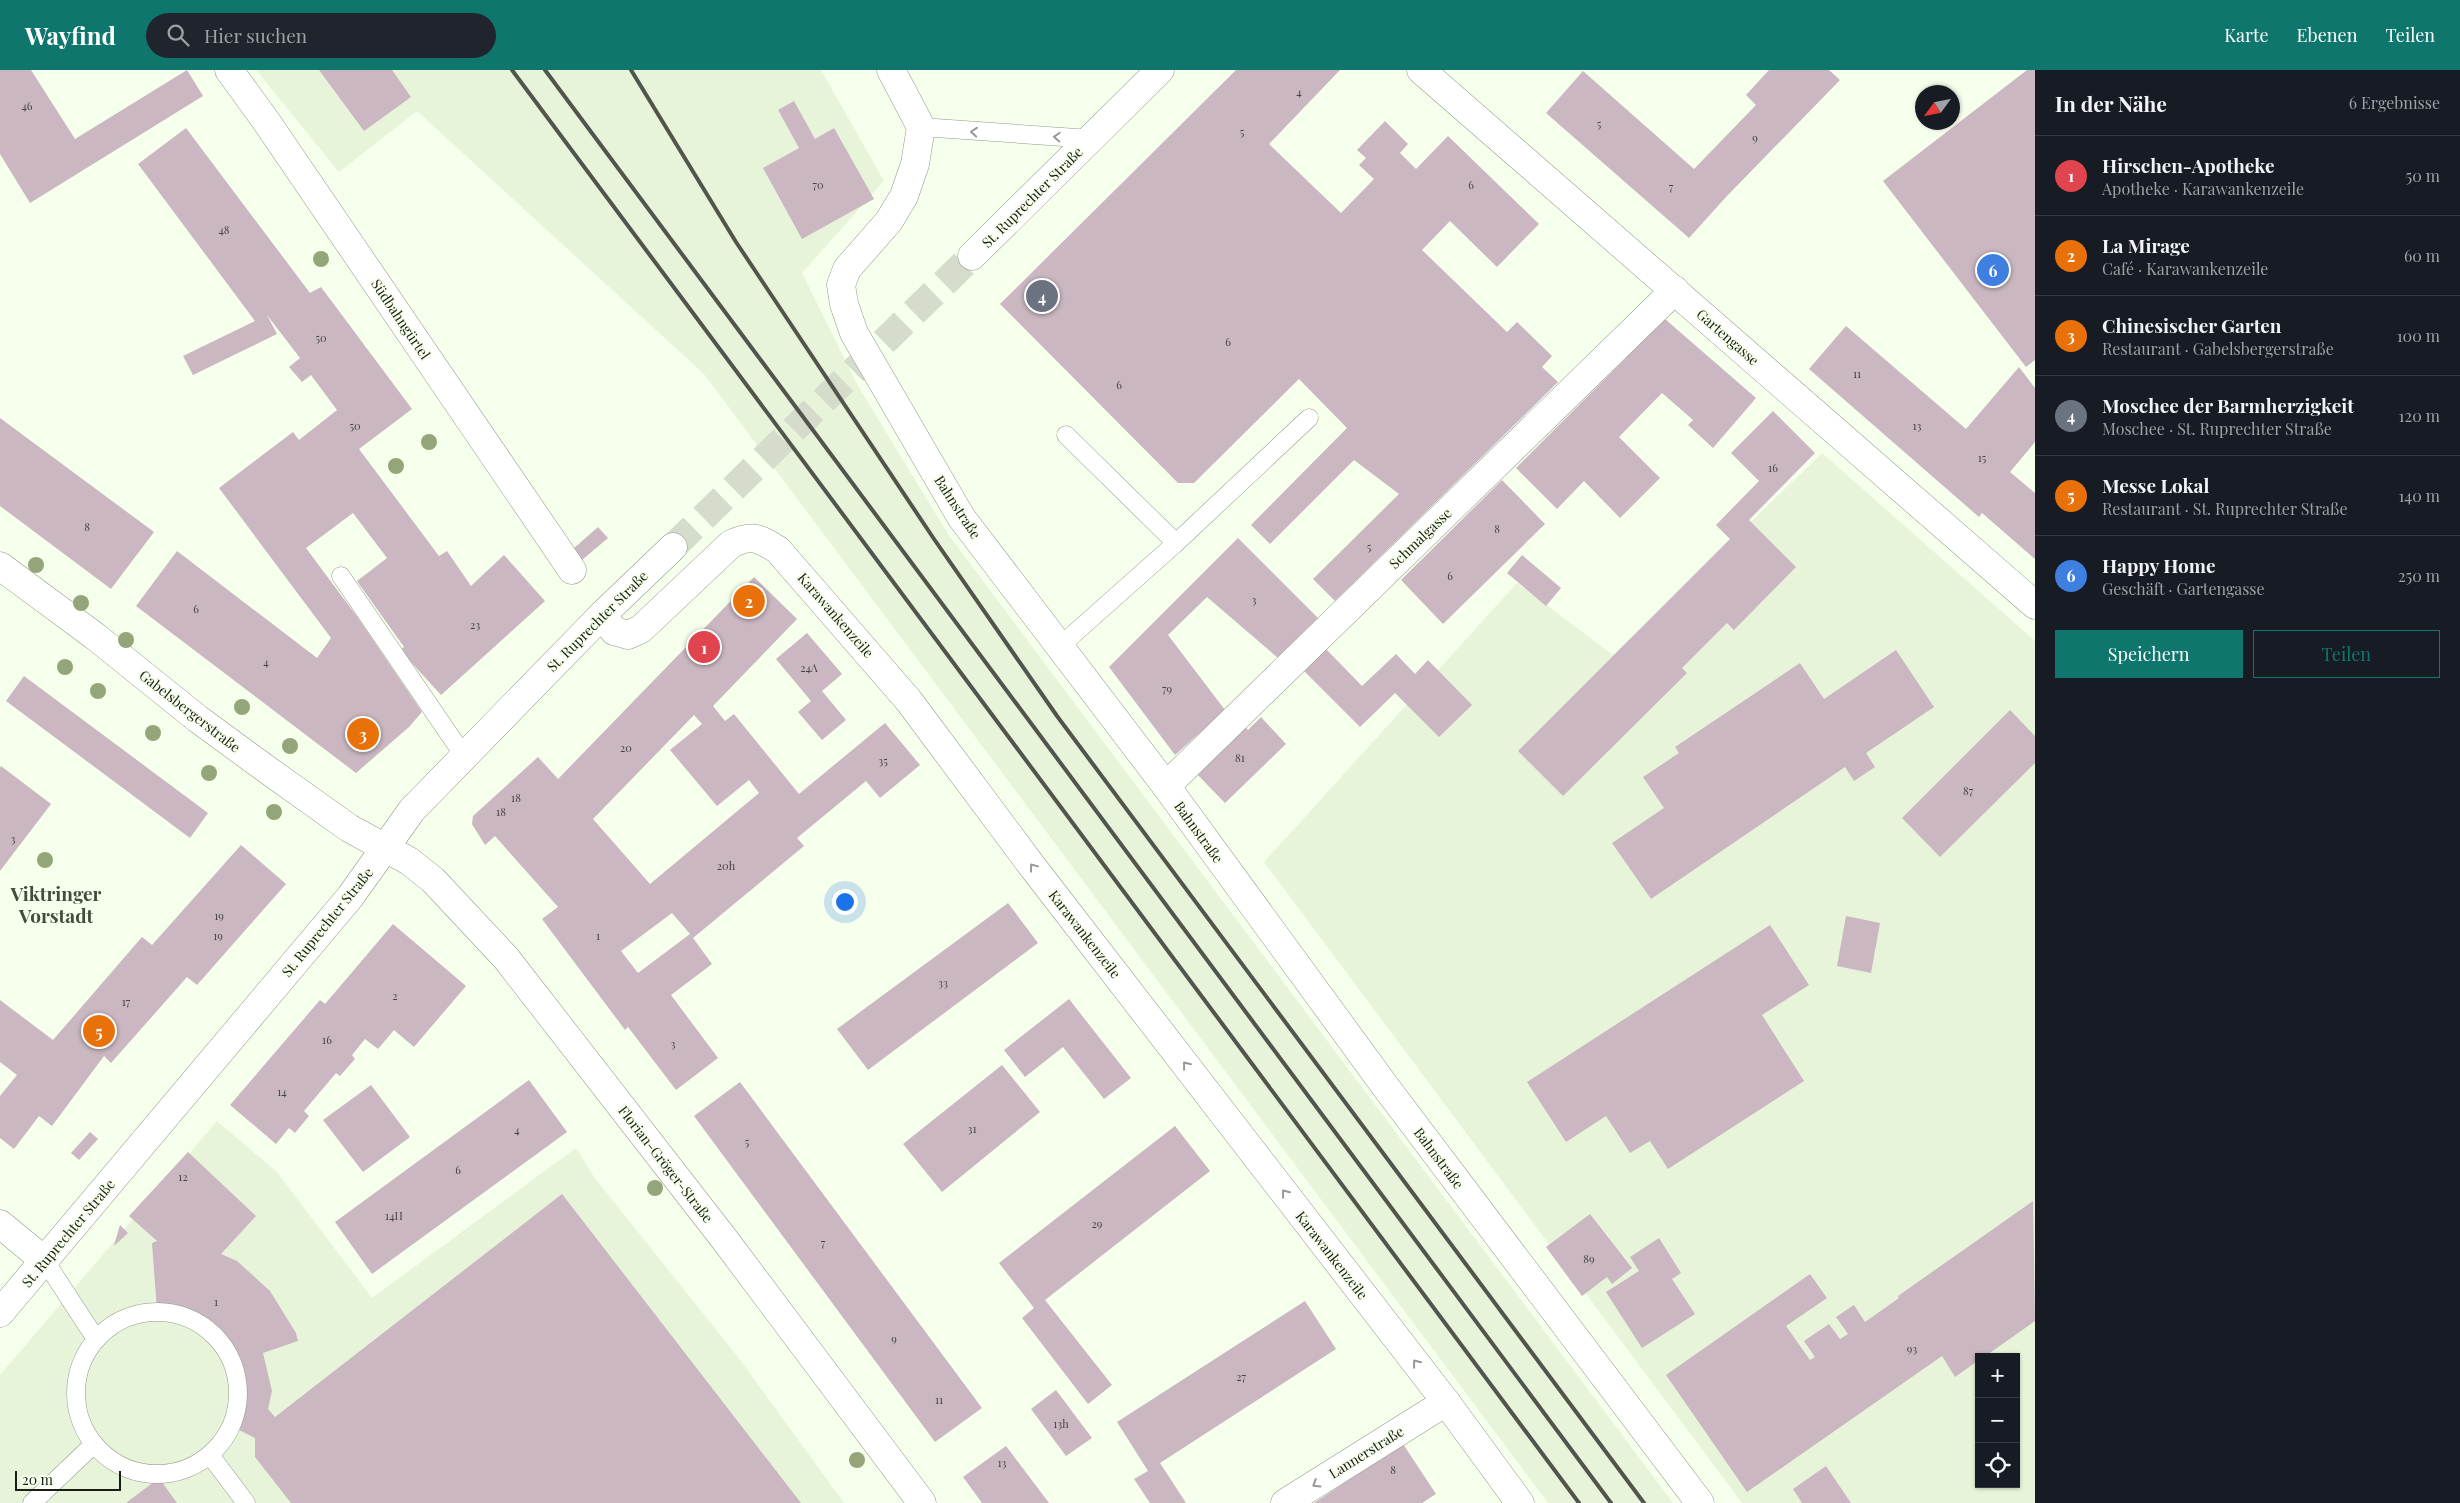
<!DOCTYPE html>
<html lang="de">
<meta charset="utf-8">
<style>
:root{--surface:#171b24;--page:#20242c;--text:#f1f3f6;--muted:#9ea1a6;--line:#363941;--accent:#0f766e}
body{margin:0;font-family:"Playfair Display",serif;background:var(--page);color:var(--text)}
.controls{position:absolute;right:15px;bottom:15px;display:grid;overflow:hidden;border-radius:0px;box-shadow:0 1px 4px #0004}
.controls button{width:45px;height:45px;display:grid;place-items:center;padding:0;border:0;border-bottom:1px solid var(--line);background:var(--surface);color:var(--text);font:25px sans-serif}
.compass{position:absolute;left:1915px;top:15px;width:45px;height:45px;border-radius:50%;background:var(--surface);box-shadow:0 1px 4px #0004;rotate:237deg}
.scale{position:absolute;left:15px;bottom:12px;width:106px;box-sizing:border-box;padding-left:5px;border:2px solid #1a1d16;border-top:0;font-size:14px;line-height:18px;white-space:nowrap;color:#1a1d16;-webkit-text-stroke:4px #f6feec;paint-order:stroke}
.you{position:absolute;left:844px;top:831px;width:18px;height:18px;margin:-12px;border:4px solid #fff;border-radius:50%;background:#1a73e8;box-shadow:0 0 0 8px #1a73e833}
.badge{display:grid;place-items:center;width:32px;height:32px;border-radius:50%;background:var(--accent);color:#fff;font-size:16px;font-weight:700}
.pin{position:absolute;translate:-50% -50%;border:2px solid #fff;box-shadow:0 1px 5px #0006}
.list{margin:0;padding:0;list-style:none}
h2{display:flex;justify-content:space-between;align-items:center;height:65px;margin:0;padding:0 20px;font-size:21px}
h2 small{font-size:16px;font-weight:400;color:var(--muted)}
.list li{display:grid;grid-template-columns:32px 1fr auto;gap:15px;align-items:center;box-sizing:border-box;height:80px;padding:0 20px;border-top:1px solid var(--line)}
.list b{display:block;font-size:19px;white-space:nowrap}
.list p{margin:0;font-size:16px;white-space:nowrap;color:var(--muted)}
.list em{font-size:16px;font-style:normal;color:var(--muted)}
.actions{display:flex;gap:10px;padding:15px 20px}
.actions a{flex:1;padding:11px 0;border:1px solid var(--accent);border-radius:0px;text-align:center;font-size:18px;color:var(--accent)}
.actions .main{background:var(--accent);color:#fff}
.icon{flex:none;width:28px;height:28px;fill:none;stroke:currentColor;stroke-width:2;stroke-linecap:round;stroke-linejoin:round}
.map{position:relative;flex:none;width:2035px;height:1433px;overflow:hidden}
header{display:flex;align-items:center;gap:30px;box-sizing:border-box;height:70px;padding:0 25px;background:var(--accent);color:#fff}
header strong{font-size:24px}
nav{display:flex;gap:28px;margin-inline-start:auto;font-size:18px}
.search{width:350px;height:45px;background:var(--page);display:flex;align-items:center;gap:12px;box-sizing:border-box;padding:0 18px;border-radius:28px;color:var(--muted);font-size:19px}
main{display:flex}
aside{flex:1;background:var(--surface)}
.map>svg:first-child{display:block}
.built{fill:#e8f4da;fill-rule:evenodd}
.building{fill:#cab7c2;fill-rule:evenodd}
.lines{fill:none;stroke-linecap:round;stroke-linejoin:round}
.tertiary-tunnel{stroke:#d5dccc;stroke-width:28;stroke-dasharray:28 14;stroke-linecap:butt}
.service-casing{stroke:#929a8a;stroke-width:19}
.minor-casing{stroke:#929a8a;stroke-width:29}
.tertiary-casing{stroke:#929a8a;stroke-width:29}
.service{stroke:#fff;stroke-width:18}
.minor{stroke:#fff;stroke-width:28}
.tertiary{stroke:#fff;stroke-width:28}
.rail{stroke:#51554c;stroke-width:4}
.tree{fill:#94a579}
.oneway{stroke:#989996}
.labels{text-anchor:middle;dominant-baseline:central;stroke-width:4;stroke-linejoin:round;paint-order:stroke}
.number-label{font-size:11px;fill:#464441}
.street-label{font-size:14px;fill:#1a1d16;stroke:#f6feec}
.district-label{font-size:19px;font-weight:bold;fill:#454b3d;stroke:#f6feec}
</style>
<header>
<strong>Wayfind</strong>
<div class="search"><svg class="icon" aria-label="search" viewBox="0 0 24 24"><circle cx="10" cy="10" r="6"/><path d="M15 15l6 6"/></svg>Hier suchen</div>
<nav><a>Karte</a><a>Ebenen</a><a>Teilen</a></nav>
</header>
<main>
<div class="map">
<svg width="2035" height="1433" viewBox="0 0 2035 1433">
<rect width="100%" height="100%" fill="#f6feec"/>
<!-- built -->
<g class="built">
<path d="M 256,0 L 821,0 L 884,111 L 802,203 L 858,316 L 948,464 L 1673,1433 L 1548,1433 L 704,304 L 417,41 L 339,102 Z"/>
<path d="M 1822,383 L 2035,571 L 2035,1433 L 1742,1433 L 1264,792 L 1517,513 L 1613,585 ZM 1979,1287 L 2016,1287 L 2016,1414 L 1979,1414 Z"/>
<path d="M 217,1051 L 277,1102 L 372,1228 L 576,1078 L 594,1107 L 738,1287 L 844,1433 L 0,1433 L 0,1305 Z"/>
</g>
<!-- building -->
<g class="building">
<path d="M 0,0 L 31,0 L 75,69 L 187,0 L 203,26 L 30,133 L 0,84 Z"/>
<path d="M 319,0 L 392,0 L 411,27 L 364,61 Z"/>
<path d="M 1236,0 L 1340,0 L 1269,74 L 1341,143 L 1374,109 L 1359,95 L 1366,88 L 1357,80 L 1385,51 L 1408,74 L 1400,83 L 1416,99 L 1448,66 L 1539,154 L 1497,197 L 1450,151 L 1422,180 L 1507,262 L 1517,252 L 1552,286 L 1542,297 L 1558,312 L 1335,531 L 1313,509 L 1399,424 L 1354,390 L 1270,474 L 1251,455 L 1347,358 L 1299,309 L 1194,413 L 1178,413 L 1000,234 Z"/>
<path d="M 1769,0 L 1829,0 L 1840,10 L 1726,127 L 1689,168 L 1546,43 L 1583,1 L 1694,99 L 1756,35 L 1746,25 Z"/>
<path d="M 2027,0 L 2035,0 L 2035,290 L 2026,297 L 1883,111 Z"/>
<path d="M 794,31 L 815,69 L 834,58 L 874,129 L 802,169 L 763,98 L 799,78 L 778,40 Z"/>
<path d="M 186,58 L 310,223 L 321,217 L 412,339 L 359,379 L 439,486 L 447,481 L 471,516 L 504,485 L 545,531 L 441,625 L 400,580 L 404,577 L 357,511 L 387,488 L 353,443 L 306,478 L 358,548 L 422,642 L 409,657 L 356,703 L 136,536 L 177,481 L 317,588 L 331,568 L 219,418 L 293,362 L 299,370 L 337,340 L 311,305 L 302,312 L 289,297 L 300,288 L 267,245 L 277,264 L 193,305 L 183,286 L 255,251 L 138,94 Z"/>
<path d="M 1665,249 L 1756,328 L 1713,378 L 1688,355 L 1693,350 L 1662,323 L 1619,367 L 1660,408 L 1620,448 L 1584,411 L 1557,439 L 1516,398 Z"/>
<path d="M 1846,256 L 1966,359 L 2019,297 L 2035,318 L 2035,372 L 2010,402 L 2035,423 L 2035,489 L 1982,443 L 1979,447 L 1809,299 Z"/>
<path d="M 1773,341 L 1815,383 L 1749,450 L 1796,497 L 1734,560 L 1727,553 L 1682,598 L 1687,603 L 1563,726 L 1518,681 L 1730,469 L 1716,455 L 1759,411 L 1731,383 Z"/>
<path d="M 0,348 L 154,462 L 111,519 L 0,436 Z"/>
<path d="M 1502,410 L 1545,454 L 1443,554 L 1401,510 Z"/>
<path d="M 598,457 L 608,468 L 582,490 L 573,479 Z"/>
<path d="M 1238,468 L 1318,548 L 1278,588 L 1207,527 L 1168,565 L 1225,640 L 1175,685 L 1109,597 Z"/>
<path d="M 1522,485 L 1561,518 L 1546,536 L 1507,503 Z"/>
<path d="M 754,507 L 797,549 L 713,636 L 725,651 L 734,644 L 799,724 L 885,653 L 920,695 L 880,728 L 866,711 L 797,768 L 804,776 L 693,868 L 712,894 L 671,925 L 718,988 L 676,1020 L 628,957 L 625,960 L 542,849 L 558,837 L 495,766 L 485,775 L 472,754 L 473,746 L 538,687 L 558,709 ZM 694,645 L 702,654 L 670,680 L 717,736 L 749,710 L 759,723 L 650,814 L 593,749 ZM 672,843 L 690,864 L 638,903 L 621,881 Z"/>
<path d="M 807,563 L 842,604 L 822,621 L 846,650 L 822,670 L 798,642 L 811,631 L 776,589 Z"/>
<path d="M 1322,575 L 1362,616 L 1396,584 L 1415,604 L 1428,590 L 1472,635 L 1439,667 L 1395,623 L 1360,657 L 1300,597 Z"/>
<path d="M 1896,580 L 1934,637 L 1866,683 L 1875,697 L 1854,711 L 1845,697 L 1651,829 L 1612,773 L 1664,738 L 1643,707 L 1679,683 L 1675,677 L 1800,593 L 1824,629 Z"/>
<path d="M 24,606 L 208,743 L 190,768 L 6,631 Z"/>
<path d="M 2010,640 L 2035,666 L 2035,693 L 1940,787 L 1902,748 Z"/>
<path d="M 1261,647 L 1286,674 L 1225,733 L 1194,701 L 1243,654 L 1248,660 Z"/>
<path d="M 1,696 L 51,734 L 0,801 L 0,698 Z"/>
<path d="M 241,775 L 286,814 L 197,915 L 187,907 L 111,993 L 104,986 L 52,1056 L 39,1046 L 14,1079 L 0,1068 L 0,1026 L 17,1005 L 0,992 L 0,930 L 53,970 L 142,867 L 152,875 Z"/>
<path d="M 1008,833 L 1038,873 L 868,1000 L 837,959 Z"/>
<path d="M 1846,846 L 1880,853 L 1871,903 L 1837,896 Z"/>
<path d="M 393,854 L 466,916 L 414,977 L 394,960 L 378,979 L 365,969 L 352,985 L 355,989 L 340,1006 L 336,1003 L 304,1041 L 309,1046 L 295,1063 L 289,1058 L 276,1074 L 230,1035 L 320,930 L 325,934 Z"/>
<path d="M 1770,855 L 1809,915 L 1762,945 L 1804,1011 L 1668,1099 L 1650,1071 L 1630,1083 L 1606,1046 L 1566,1072 L 1527,1012 Z"/>
<path d="M 1069,929 L 1131,1008 L 1104,1029 L 1063,977 L 1025,1007 L 1004,980 Z"/>
<path d="M 1002,995 L 1040,1042 L 942,1122 L 903,1074 Z"/>
<path d="M 529,1010 L 567,1062 L 372,1204 L 335,1152 Z"/>
<path d="M 740,1012 L 982,1338 L 935,1372 L 694,1046 Z"/>
<path d="M 371,1015 L 410,1067 L 363,1102 L 323,1050 Z"/>
<path d="M 1175,1056 L 1210,1101 L 1045,1230 L 1112,1315 L 1088,1334 L 1022,1248 L 1034,1238 L 999,1193 Z"/>
<path d="M 90,1062 L 98,1069 L 79,1090 L 71,1083 Z"/>
<path d="M 188,1082 L 256,1146 L 221,1184 L 237,1191 L 270,1221 L 296,1263 L 298,1271 L 263,1283 L 272,1321 L 268,1339 L 275,1347 L 562,1124 L 801,1433 L 291,1433 L 255,1387 L 255,1368 L 231,1356 L 239,1328 L 238,1307 L 230,1286 L 218,1268 L 201,1253 L 181,1244 L 157,1241 L 152,1173 L 157,1171 L 129,1146 Z"/>
<path d="M 2033,1131 L 2035,1251 L 1984,1287 L 1979,1287 L 1979,1290 L 1955,1307 L 1942,1286 L 1747,1422 L 1666,1305 L 1810,1204 L 1827,1228 L 1786,1256 L 1810,1290 L 1815,1287 L 1804,1271 L 1829,1254 L 1840,1269 L 1848,1264 L 1836,1247 L 1854,1235 L 1865,1252 L 1899,1228 L 1898,1226 Z"/>
<path d="M 1590,1144 L 1632,1198 L 1612,1214 L 1607,1207 L 1582,1226 L 1546,1177 Z"/>
<path d="M 120,1155 L 128,1163 L 114,1176 L 117,1165 Z"/>
<path d="M 1659,1168 L 1681,1203 L 1672,1209 L 1695,1244 L 1642,1278 L 1606,1222 L 1639,1201 L 1630,1187 Z"/>
<path d="M 1305,1231 L 1336,1279 L 1160,1393 L 1186,1433 L 1150,1433 L 1134,1409 L 1148,1401 L 1117,1352 Z"/>
<path d="M 1056,1320 L 1092,1368 L 1066,1386 L 1031,1339 Z"/>
<path d="M 1403,1374 L 1436,1424 L 1422,1433 L 1314,1433 Z"/>
<path d="M 1006,1376 L 1049,1433 L 982,1433 L 963,1407 Z"/>
<path d="M 1826,1396 L 1851,1433 L 1802,1433 L 1793,1419 Z"/>
<path d="M 159,1408 L 177,1433 L 126,1433 Z"/>
</g>
<g class="lines">
<!-- tertiary-tunnel -->
<path class="tertiary-tunnel" d="M 673,477 L 972,186"/>
<defs>
<g id="service">
<path d="M 921,57 L 1091,69"/>
<path d="M 1066,365 L 1176,473"/>
<path d="M 341,506 L 464,686"/>
<path d="M 1059,577 L 1176,473 L 1309,348"/>
<path d="M 45,1191 L 96,1269"/>
<circle cx="157" cy="1323" r="81"/>
<path d="M 210,1385 L 246,1433"/>
<path d="M 32,1433 L 94,1374"/>
</g>
<g id="minor">
<path d="M 229,0 L 266,51 L 572,500"/>
<path d="M 891,0 L 921,57 L 915,94 L 904,126 L 889,151 L 847,199 L 841,215 L 844,234 L 854,263 L 961,447 L 1166,716 L 1385,1016 L 1700,1433"/>
<path d="M 1421,0 L 2035,535"/>
<path d="M 603,544 L 614,561 L 628,565 L 641,559 L 731,474 C 752,464 759,468 778,480 L 909,631 L 1032,796 L 1446,1332 L 1520,1433"/>
<path d="M 1166,716 L 1675,220"/>
<path d="M 0,1154 L 45,1191"/>
<path d="M 1285,1433 L 1446,1332"/>
</g>
<g id="tertiary">
<path d="M 972,186 L 1160,0"/>
<path d="M 0,496 L 96,567 L 198,649 L 269,701 L 349,758 L 409,791 L 433,810 L 506,888 L 725,1170 L 922,1433"/>
<path d="M 0,1243 L 350,827 L 412,740 L 603,544 L 673,477"/>
</g>
</defs>
<!-- service casing -->
<use href="#service" class="service-casing"/>
<!-- minor casing -->
<use href="#minor" class="minor-casing"/>
<!-- tertiary casing -->
<use href="#tertiary" class="tertiary-casing"/>
<!-- service -->
<use href="#service" class="service"/>
<!-- minor -->
<use href="#minor" class="minor"/>
<!-- tertiary -->
<use href="#tertiary" class="tertiary"/>
<!-- rail -->
<g class="rail">
<path d="M 512,0 L 1579,1433"/>
<path d="M 545,0 L 1611,1433"/>
<path d="M 631,0 L 736,172 L 934,469 L 1057,646 L 1644,1433"/>
</g>
</g>
<!-- trees -->
<g class="tree">
<circle cx="321" cy="189" r="8"/>
<circle cx="429" cy="372" r="8"/>
<circle cx="396" cy="396" r="8"/>
<circle cx="36" cy="495" r="8"/>
<circle cx="81" cy="533" r="8"/>
<circle cx="126" cy="570" r="8"/>
<circle cx="65" cy="597" r="8"/>
<circle cx="98" cy="621" r="8"/>
<circle cx="242" cy="637" r="8"/>
<circle cx="153" cy="663" r="8"/>
<circle cx="290" cy="676" r="8"/>
<circle cx="209" cy="703" r="8"/>
<circle cx="274" cy="742" r="8"/>
<circle cx="45" cy="790" r="8"/>
<circle cx="655" cy="1118" r="8"/>
<circle cx="857" cy="1390" r="8"/>
</g>
<!-- one-way arrows -->
<defs><path id="oneway-chevron" d="M-2-3.5L2.5 0L-2 3.5" fill="none" stroke-width="1.6" stroke-linecap="round" stroke-linejoin="round" transform="scale(1.25)"/></defs>
<g class="oneway">
<use href="#oneway-chevron" transform="translate(974 62) rotate(-175)"/>
<use href="#oneway-chevron" transform="translate(1057 67) rotate(-177)"/>
<use href="#oneway-chevron" transform="translate(1033 797) rotate(-127)"/>
<use href="#oneway-chevron" transform="translate(1186 995) rotate(-128)"/>
<use href="#oneway-chevron" transform="translate(1285 1123) rotate(-128)"/>
<use href="#oneway-chevron" transform="translate(1416 1293) rotate(-128)"/>
<use href="#oneway-chevron" transform="translate(1316 1414) rotate(148)"/>
</g>
<g class="labels">
<!-- number labels -->
<g class="number-label">
<text x="1299" y="21">4</text>
<text x="27" y="35">46</text>
<text x="1599" y="53">5</text>
<text x="1242" y="61">5</text>
<text x="1755" y="67">9</text>
<text x="818" y="114">70</text>
<text x="1471" y="114">6</text>
<text x="1671" y="116">7</text>
<text x="224" y="159">48</text>
<text x="321" y="267">50</text>
<text x="1228" y="271">6</text>
<text x="1857" y="303">11</text>
<text x="1119" y="314">6</text>
<text x="355" y="355">50</text>
<text x="1917" y="355">13</text>
<text x="1982" y="387">15</text>
<text x="1773" y="397">16</text>
<text x="87" y="456">8</text>
<text x="1497" y="458">8</text>
<text x="1369" y="476">5</text>
<text x="1450" y="505">6</text>
<text x="1254" y="529">3</text>
<text x="196" y="538">6</text>
<text x="475" y="554">23</text>
<text x="266" y="591">4</text>
<text x="809" y="597">24A</text>
<text x="1167" y="618">79</text>
<text x="626" y="677">20</text>
<text x="1240" y="687">81</text>
<text x="883" y="690">35</text>
<text x="1968" y="720">87</text>
<text x="516" y="727">18</text>
<text x="501" y="741">18</text>
<text x="13" y="768">3</text>
<text x="726" y="795">20h</text>
<text x="219" y="845">19</text>
<text x="218" y="865">19</text>
<text x="598" y="865">1</text>
<text x="943" y="912">33</text>
<text x="395" y="925">2</text>
<text x="126" y="931">17</text>
<text x="327" y="969">16</text>
<text x="673" y="973">3</text>
<text x="282" y="1021">14</text>
<text x="972" y="1058">31</text>
<text x="517" y="1059">4</text>
<text x="747" y="1071">5</text>
<text x="458" y="1099">6</text>
<text x="183" y="1106">12</text>
<text x="394" y="1145">14H</text>
<text x="1097" y="1153">29</text>
<text x="823" y="1172">7</text>
<text x="1589" y="1188">89</text>
<text x="216" y="1231">1</text>
<text x="894" y="1268">9</text>
<text x="1912" y="1278">93</text>
<text x="1241" y="1306">27</text>
<text x="939" y="1329">11</text>
<text x="1061" y="1353">13h</text>
<text x="1002" y="1392">13</text>
<text x="1393" y="1399">8</text>
</g>
<!-- street labels -->
<g class="street-label">
<text transform="translate(1032 127) rotate(-45)">St. Ruprechter Straße</text>
<text transform="translate(401 249) rotate(56)">Südbahngürtel</text>
<text transform="translate(1728 267) rotate(41)">Gartengasse</text>
<text transform="translate(958 437) rotate(57)">Bahnstraße</text>
<text transform="translate(1420 468) rotate(-44)">Schmalgasse</text>
<text transform="translate(836 545) rotate(49)">Karawankenzeile</text>
<text transform="translate(597 551) rotate(-45)">St. Ruprechter Straße</text>
<text transform="translate(190 641) rotate(38)">Gabelsbergerstraße</text>
<text transform="translate(1199 762) rotate(54)">Bahnstraße</text>
<text transform="translate(327 852) rotate(-51)">St. Ruprechter Straße</text>
<text transform="translate(1085 864) rotate(52)">Karawankenzeile</text>
<text transform="translate(1439 1088) rotate(53)">Bahnstraße</text>
<text transform="translate(666 1094) rotate(52)">Florian-Gröger-Straße</text>
<text transform="translate(68 1163) rotate(-50)">St. Ruprechter Straße</text>
<text transform="translate(1332 1185) rotate(52)">Karawankenzeile</text>
<text transform="translate(1366 1382) rotate(-32)">Lannerstraße</text>
</g>
<!-- district labels -->
<g class="district-label">
<text x="56" y="823">Viktringer<tspan x="56" dy="22">Vorstadt</tspan></text>
</g>
</g>
</svg>
<div class="controls">
<button>+</button>
<button>−</button>
<button><svg class="icon" aria-label="locate" viewBox="0 0 24 24"><circle cx="12" cy="12" r="6"/><path d="M12 2v4M12 18v4M2 12h4M18 12h4"/></svg></button>
</div>
<svg class="compass" viewBox="-18 -18 36 36"><path d="M0-13l5 13h-10z" fill="#e53935"/><path d="M0 13l5-13h-10z" fill="#9ea1a6"/></svg>
<div class="scale">20 m</div>
<div class="you"></div>
<div class="pin badge" style="left:704px;top:577px;background:#e0444e">1</div>
<div class="pin badge" style="left:749px;top:531px;background:#e8710a">2</div>
<div class="pin badge" style="left:363px;top:664px;background:#e8710a">3</div>
<div class="pin badge" style="left:1042px;top:226px;background:#6b7280">4</div>
<div class="pin badge" style="left:99px;top:961px;background:#e8710a">5</div>
<div class="pin badge" style="left:1993px;top:200px;background:#3f7fe0">6</div>
</div>
<aside>
<h2>In der Nähe<small>6 Ergebnisse</small></h2>
<ul class="list">
<li><span class="badge" style="background:#e0444e">1</span><div><b>Hirschen-Apotheke</b><p>Apotheke · Karawankenzeile</p></div><em>50 m</em></li>
<li><span class="badge" style="background:#e8710a">2</span><div><b>La Mirage</b><p>Café · Karawankenzeile</p></div><em>60 m</em></li>
<li><span class="badge" style="background:#e8710a">3</span><div><b>Chinesischer Garten</b><p>Restaurant · Gabelsbergerstraße</p></div><em>100 m</em></li>
<li><span class="badge" style="background:#6b7280">4</span><div><b>Moschee der Barmherzigkeit</b><p>Moschee · St. Ruprechter Straße</p></div><em>120 m</em></li>
<li><span class="badge" style="background:#e8710a">5</span><div><b>Messe Lokal</b><p>Restaurant · St. Ruprechter Straße</p></div><em>140 m</em></li>
<li><span class="badge" style="background:#3f7fe0">6</span><div><b>Happy Home</b><p>Geschäft · Gartengasse</p></div><em>250 m</em></li>
</ul>
<div class="actions"><a class="main">Speichern</a><a>Teilen</a></div>
</aside>
</main>
